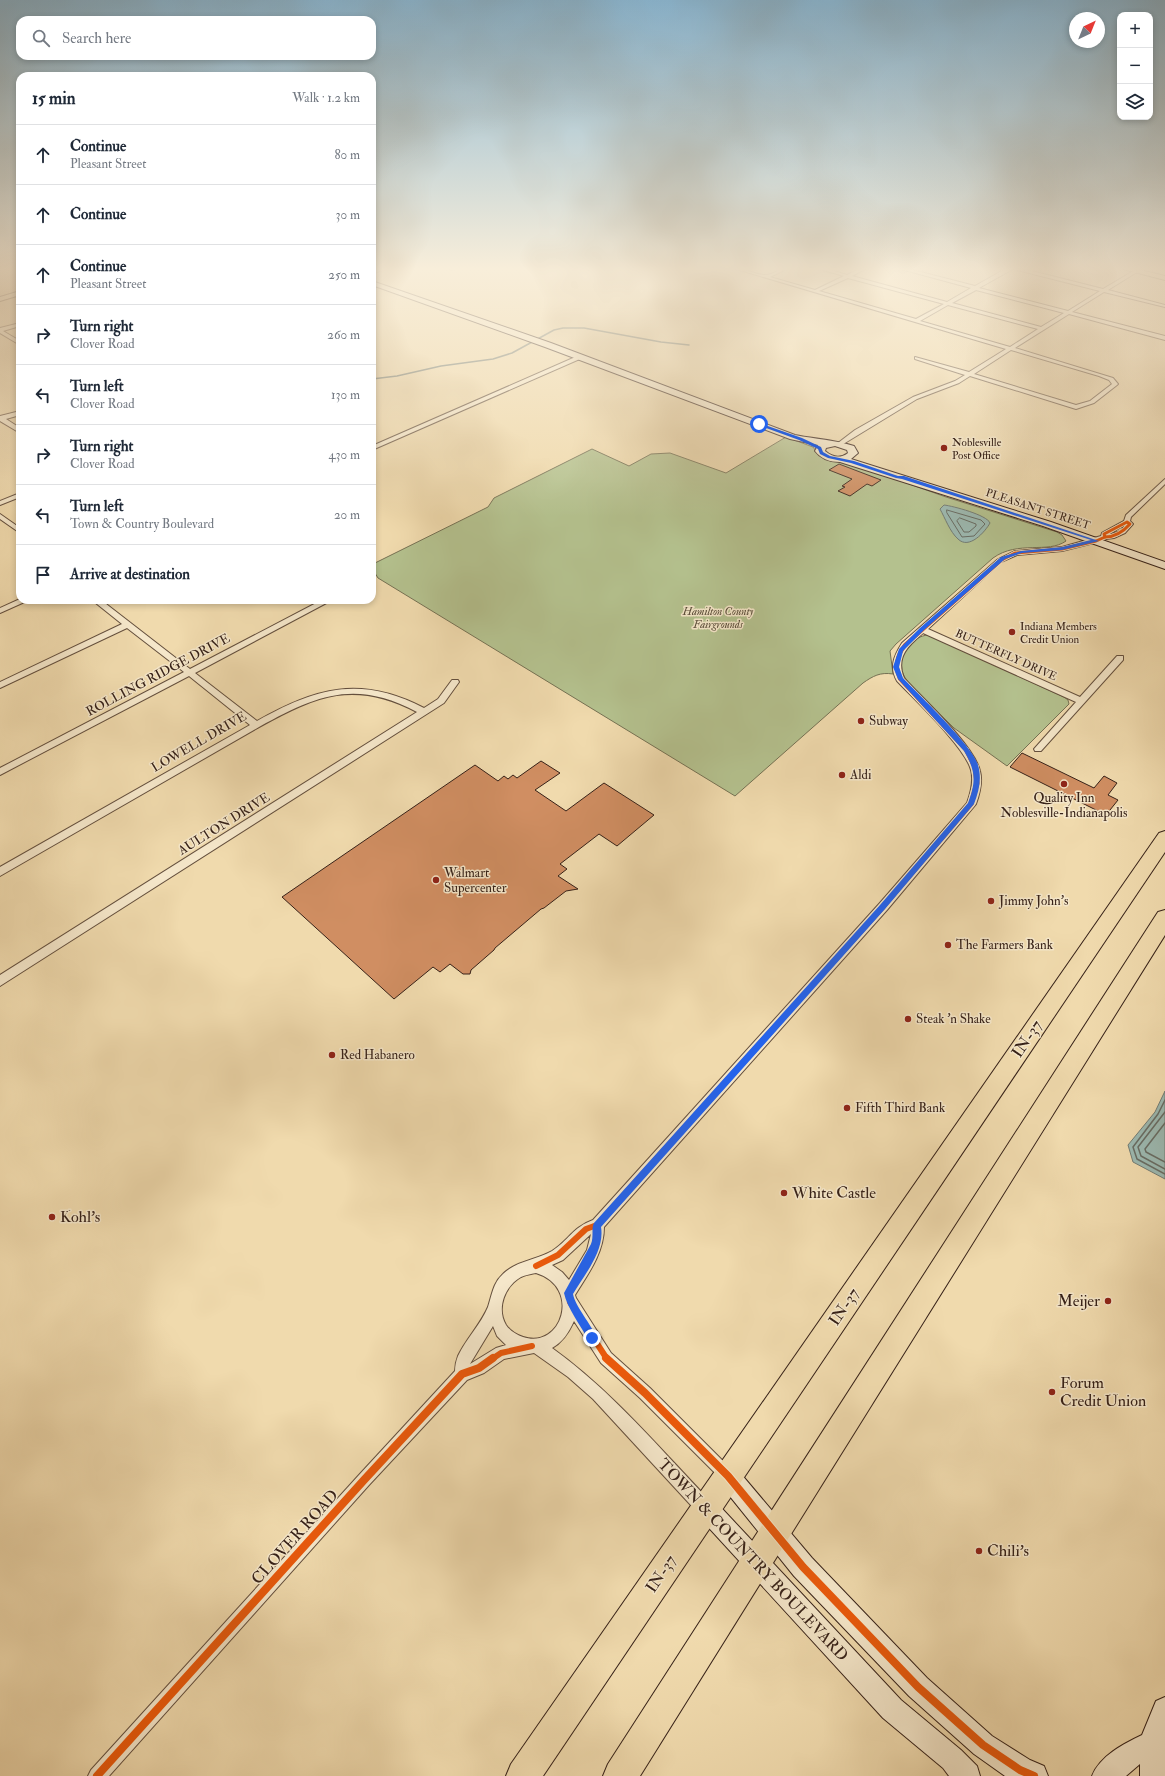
<!DOCTYPE html>
<meta charset="utf-8">
<style>
:root{--surface:#fff;--page:#f2f2f3;--text:#1f2937;--muted:#747a83;--line:#e0e1e3}
body{margin:0;font-family:"IM FELL Double Pica",serif;background:var(--page);color:var(--text)}
.controls{position:absolute;right:12px;top:12px;display:grid;overflow:hidden;border-radius:8px;box-shadow:0 2px 6px #0003}
.controls button{width:36px;height:36px;display:grid;place-items:center;padding:0;border:0;border-bottom:1px solid var(--line);background:var(--surface);color:var(--text);font:20px sans-serif}
.compass{position:absolute;left:1069px;top:12px;width:36px;height:36px;border-radius:50%;background:var(--surface);box-shadow:0 2px 6px #0003;rotate:43deg}
.stop{position:absolute;width:12px;height:12px;margin:-9px;border:3px solid #2563eb;border-radius:50%;background:#fff}
.stop.end{background:#2563eb;border-color:#fff;box-shadow:0 1px 4px #0008}
.list{margin:0;padding:0;list-style:none}
h2{display:flex;justify-content:space-between;align-items:center;height:52px;margin:0;padding:0 16px;font-size:17px}
h2 small{font-size:13px;font-weight:400;color:var(--muted)}
.list li{display:grid;grid-template-columns:26px 1fr auto;gap:12px;align-items:center;box-sizing:border-box;height:60px;padding:0 16px;border-top:1px solid var(--line)}
.list b{display:block;font-size:15px;white-space:nowrap}
.list p{margin:0;font-size:13px;white-space:nowrap;color:var(--muted)}
.list em{font-size:13px;font-style:normal;color:var(--muted)}
.icon{flex:none;width:22px;height:22px;fill:none;stroke:currentColor;stroke-width:2;stroke-linecap:round;stroke-linejoin:round}
.map{position:relative;flex:none;width:1165px;height:1776px;overflow:hidden}
.search{position:absolute;background:var(--surface);box-shadow:0 2px 6px #0003;left:16px;top:16px;width:360px;height:44px;display:flex;align-items:center;gap:10px;box-sizing:border-box;padding:0 14px;border-radius:12px;color:var(--muted);font-size:15px}
.panel{position:absolute;background:var(--surface);box-shadow:0 2px 6px #0003;left:16px;top:72px;width:360px;height:532px;border-radius:12px}
.map>svg:first-child{display:block}
.green{fill:#b4c18e;stroke:#757153}
.water{fill:#9cb9b1;stroke:#737c74}
.lines{fill:none;stroke-linecap:round;stroke-linejoin:round}
.shore-far1{stroke:#696d64;stroke-width:1}
.shore{stroke:#696d64;stroke-width:1.5}
.stream{stroke:#737c74;stroke-width:1.5}
.building{fill:#d08e62;stroke:#362118}
.street-casing{stroke:#644f3d;stroke-width:2}
.secondary-casing{stroke:#362118;stroke-width:2}
.primary-casing{stroke:#362118;stroke-width:2}
.highway-casing{stroke:#362118;stroke-width:2}
.street{fill:#f5e7ca;fill-rule:evenodd}
.secondary{fill:#f5e7ca;fill-rule:evenodd}
.primary{fill:#f0daad;fill-rule:evenodd}
.highway{fill:#f0daad;fill-rule:evenodd}
.cycleway-far4-casing{stroke:#f5e7ca;stroke-width:4.5}
.cycleway-far3-casing{stroke:#f5e7ca;stroke-width:6}
.cycleway-far2-casing{stroke:#f5e7ca;stroke-width:8}
.cycleway-far1-casing{stroke:#f5e7ca;stroke-width:9}
.cycleway-casing{stroke:#f5e7ca;stroke-width:10}
.cycleway-far4{stroke:#e8590c;stroke-width:3}
.cycleway-far3{stroke:#e8590c;stroke-width:4}
.cycleway-far2{stroke:#e8590c;stroke-width:5}
.cycleway-far1{stroke:#e8590c;stroke-width:6}
.cycleway{stroke:#e8590c;stroke-width:8}
.route{fill:#2563eb}
.poi-dot{fill:#8f2418;stroke:#f5e7ca;stroke-width:1.5}
.labels{text-anchor:middle;dominant-baseline:central;stroke-width:3;stroke-linejoin:round;paint-order:stroke}
.far-poi-label{font-size:11px;fill:#362118;stroke:#f5e7ca;text-anchor:start}
.far-street-label{font-size:11px;fill:#362118;stroke:#f5e7ca}
.far-park-label{font-size:11px;font-style:italic;fill:#564936;stroke:#f5e7ca}
.street-label{font-size:13px;fill:#362118;stroke:#f5e7ca}
.poi-label{font-size:13px;fill:#362118;stroke:#f5e7ca;text-anchor:start}
.near-street-label{font-size:16px;fill:#362118;stroke:#f5e7ca}
.near-poi-label{font-size:16px;fill:#362118;stroke:#f5e7ca;text-anchor:start}
</style>
<div class="map">
<svg width="1165" height="1776" viewBox="0 0 1165 1776">
<rect width="100%" height="100%" fill="#f0daad"/>
<filter id="stains"><feTurbulence type="fractalNoise" baseFrequency=".005" numOctaves="4"/><feColorMatrix values="0 0 0 0 .2 0 0 0 0 .09 0 0 0 0 .02 0 0 0 .5 -.17"/></filter>
<radialGradient id="worn" r=".72"><stop offset=".6" stop-color="#630" stop-opacity="0"/><stop offset="1" stop-color="#630" stop-opacity=".3"/></radialGradient>
<!-- green -->
<g class="green">
<path d="M 786,437 L 813,447 L 816,451 L 946,497 L 1057,532 L 1062,535 L 1066,541 C 1048,554 1018,540 993,558 L 896,644 L 890,651 L 893,674 C 880,672 873,676 863,683 L 735,796 L 378,578 L 373,570 L 375,563 L 488,507 L 494,498 L 592,449 L 629,466 L 651,454 L 670,453 L 726,473 Z"/>
<path d="M 928,635 L 1064,697 L 1068,700 L 1069,704 L 1007,766 L 954,728 L 909,684 C 906,679 901,672 900,666 C 899,652 914,636 928,635 Z"/>
</g>
<!-- water -->
<g class="water">
<path d="M 944,505 C 953,506 987,515 990,523 C 985,532 969,550 958,539 C 950,532 945,518 940,509 Z"/>
<path d="M 1165,1091 L 1165,1179 L 1133,1162 L 1128,1145 L 1155,1112 Z"/>
</g>
<g class="lines">
<!-- shore-far1 -->
<g class="shore-far1">
<path d="M 947,510 L 981,520 L 985,524 L 974,536 L 962,537 L 947,513 Z"/>
<path d="M 960,518 L 976,524 L 976,526 L 969,532 L 964,532 L 957,521 Z"/>
</g>
<!-- shore -->
<g class="shore">
<path d="M 1165,1100 L 1158,1114 L 1133,1147 L 1137,1159 L 1165,1174"/>
<path d="M 1165,1112 L 1138,1147 L 1141,1156 L 1165,1169"/>
<path d="M 1165,1123 L 1145,1149 L 1146,1152 L 1165,1162"/>
</g>
<!-- stream -->
<path class="stream" d="M 372,379 L 397,376 L 441,366 L 493,359 L 512,353 L 554,330 L 563,328 L 584,328 L 661,342 L 689,345"/>
</g>
<!-- building -->
<g class="building">
<path d="M 839,464 L 881,480 L 872,486 L 867,484 L 850,496 L 838,491 L 845,487 L 842,486 L 852,479 L 829,470 Z"/>
<path d="M 1022,753 L 1094,788 L 1104,776 L 1117,783 L 1108,795 L 1118,800 L 1106,815 L 1010,767 Z"/>
<path d="M 541,761 L 560,773 L 535,790 L 566,811 L 604,783 L 654,815 L 617,846 L 599,834 L 560,864 L 567,869 L 558,876 L 578,889 L 566,891 L 544,908 L 541,909 L 495,948 L 494,950 L 471,970 L 470,974 L 463,974 L 450,964 L 440,972 L 433,967 L 394,999 L 282,897 L 475,765 L 498,781 L 504,776 L 508,779 L 513,775 L 517,778 Z"/>
</g>
<g class="lines">
<defs>
<g id="street">
<path d="M 381,268 L 387,268 L 372,274 L 372,271 Z"/>
<path d="M 448,268 L 454,268 L 454,269 L 452,270 Z"/>
<path d="M 733,268 C 744,268 753,274 764,275 C 772,276 780,268 788,268 L 770,277 L 815,290 L 844,276 L 816,268 L 824,268 L 847,275 L 861,268 L 867,268 L 852,276 L 947,302 L 971,288 L 897,268 L 905,268 L 975,286 L 1007,268 L 1020,268 L 1103,289 L 1135,270 L 1137,272 L 1108,290 L 1165,305 L 1165,307 L 1104,292 L 1072,312 L 1165,336 L 1165,340 L 1069,314 L 1015,348 L 1113,378 L 1118,384 L 1117,385 L 1094,403 L 1076,409 L 970,376 L 959,383 L 917,399 L 840,446 L 838,445 L 838,443 L 855,430 L 913,397 L 955,381 L 965,375 L 915,359 L 915,357 L 969,372 L 1006,349 ZM 1013,269 L 1100,291 L 1068,311 L 979,288 ZM 848,278 L 944,304 L 916,319 L 819,291 ZM 976,290 L 1064,313 L 1041,327 L 952,303 ZM 948,305 L 1038,329 L 1010,347 L 920,321 ZM 1011,350 L 1099,376 L 1109,380 L 1112,384 L 1090,401 L 1076,405 L 974,374 Z"/>
<path d="M 20,323 L 20,326 L 3,331 L 20,341 L 20,345 L 0,333 L 0,328 Z"/>
<path d="M 580,355 L 583,357 L 582,358 L 372,450 L 372,446 Z"/>
<path d="M 20,411 L 20,415 L 6,419 L 20,428 L 20,433 L 0,421 L 0,416 Z"/>
<path d="M 1165,479 L 1165,484 L 1131,517 L 1130,521 L 1133,524 L 1125,533 L 1114,538 L 1106,539 L 1098,542 L 1062,551 L 1017,555 L 1001,562 L 928,629 L 1080,697 L 1117,656 L 1123,656 L 1123,660 L 1041,751 L 1035,751 L 1034,749 L 1076,702 L 923,633 C 909,645 895,657 904,678 C 923,699 974,745 980,771 C 983,782 980,793 976,804 L 887,910 L 604,1227 C 604,1253 588,1274 575,1295 L 576,1298 L 611,1353 L 650,1388 L 733,1471 L 736,1476 L 733,1481 L 728,1484 L 723,1481 L 640,1398 L 601,1363 L 574,1321 C 569,1332 563,1342 552,1348 C 612,1391 660,1449 711,1502 L 713,1508 L 711,1514 L 705,1516 L 699,1514 L 593,1399 L 568,1377 L 534,1353 L 504,1359 L 484,1373 L 467,1380 L 369,1485 L 109,1776 L 88,1776 L 91,1770 L 359,1475 L 455,1371 C 455,1366 456,1361 458,1356 C 466,1339 481,1324 488,1307 C 492,1295 493,1283 503,1274 C 516,1261 536,1260 552,1251 C 568,1241 573,1227 593,1220 L 879,904 L 967,803 C 971,792 974,781 971,770 C 965,747 915,700 897,681 C 889,667 894,656 902,643 L 997,560 L 1015,551 L 1062,547 L 1101,536 L 1102,533 L 1124,521 L 1126,515 ZM 1126,524 L 1121,531 L 1108,535 ZM 591,1234 L 587,1250 L 569,1280 L 562,1272 L 552,1265 L 563,1260 ZM 536,1273 C 582,1287 562,1350 523,1337 C 517,1335 510,1331 506,1325 C 496,1308 505,1286 521,1277 C 525,1275 531,1274 536,1273 ZM 493,1326 L 497,1336 L 506,1345 L 496,1348 L 470,1364 Z"/>
<path d="M 20,493 L 20,497 L 0,505 L 0,501 Z"/>
<path d="M 0,514 L 20,528 L 20,533 L 0,519 Z"/>
<path d="M 20,599 L 29,600 L 0,613 L 0,608 Z"/>
<path d="M 92,600 L 101,600 L 190,669 L 322,600 L 332,600 L 195,673 L 257,721 C 316,688 360,675 424,708 L 438,699 L 452,680 L 458,680 L 459,682 L 444,703 L 0,986 L 0,975 L 417,712 C 355,679 317,695 259,727 L 0,876 L 0,867 L 250,725 L 189,676 L 0,775 L 0,768 L 184,672 L 127,628 L 0,688 L 0,682 L 122,624 Z"/>
</g>
<g id="secondary">
<path d="M 372,281 L 551,343 L 795,435 C 815,439 835,440 854,446 L 858,453 L 851,459 L 1051,522 L 1165,562 L 1165,569 L 1043,526 L 840,462 C 830,462 821,459 815,451 L 818,445 L 790,439 L 545,347 L 372,285 ZM 835,446 L 847,450 L 848,453 C 840,459 832,457 825,451 L 826,448 Z"/>
<path d="M 20,291 L 20,295 L 0,301 L 0,297 Z"/>
<path d="M 728,1465 L 736,1468 L 812,1558 L 927,1678 L 992,1736 L 1030,1760 L 1044,1766 L 1048,1776 L 1005,1776 L 974,1754 L 909,1696 L 794,1576 L 720,1484 L 717,1476 L 720,1468 Z"/>
<path d="M 706,1496 L 714,1500 L 901,1700 L 961,1750 L 977,1766 L 980,1776 L 949,1776 L 943,1768 L 883,1718 L 698,1516 L 694,1508 L 698,1500 Z"/>
<path d="M 1165,1697 L 1165,1776 L 1140,1776 L 1140,1764 L 1126,1776 L 1092,1776 C 1100,1756 1123,1744 1142,1735 L 1156,1701 Z"/>
</g>
<path id="primary" d="M 1119,268 L 1133,268 L 1165,276 L 1165,280 Z"/>
<g id="highway">
<path d="M 1165,831 L 1165,852 L 543,1776 L 506,1776 L 511,1764 L 1159,833 Z"/>
<path d="M 1165,910 L 1165,935 L 640,1776 L 603,1776 L 608,1764 L 1158,912 Z"/>
</g>
</defs>
<!-- street casing -->
<use href="#street" class="street-casing"/>
<!-- secondary casing -->
<use href="#secondary" class="secondary-casing"/>
<!-- primary casing -->
<use href="#primary" class="primary-casing"/>
<!-- highway casing -->
<use href="#highway" class="highway-casing"/>
<!-- street -->
<use href="#street" class="street"/>
<!-- secondary -->
<use href="#secondary" class="secondary"/>
<!-- primary -->
<use href="#primary" class="primary"/>
<!-- highway -->
<use href="#highway" class="highway"/>
<defs>
<g id="cycleway-far4">
<path d="M 1127,522 L 1130,524 C 1123,532 1116,537 1105,537 L 1104,534 Z"/>
<path d="M 998,562 L 1015,553 L 1062,549 L 1096,541 L 1105,537"/>
</g>
<path id="cycleway-far3" d="M 975,768 L 966,750 L 900,679 C 894,666 897,656 905,645 L 1000,561"/>
<path id="cycleway-far2" d="M 773,1029 L 883,907 L 971,804 L 977,783 L 975,767"/>
<g id="cycleway-far1">
<path d="M 536,1266 L 558,1255 L 586,1229 L 597,1225 L 774,1028"/>
<path d="M 570,1302 L 607,1359"/>
<path d="M 492,1359 L 501,1353 L 532,1346"/>
</g>
<g id="cycleway">
<path d="M 606,1358 L 645,1393 L 728,1476 L 803,1567 L 918,1687 L 983,1745 L 1020,1770 L 1034,1776"/>
<path d="M 97,1776 L 364,1480 L 462,1374 L 479,1368 L 493,1358"/>
</g>
</defs>
<!-- cycleway-far4 casing -->
<use href="#cycleway-far4" class="cycleway-far4-casing"/>
<!-- cycleway-far3 casing -->
<use href="#cycleway-far3" class="cycleway-far3-casing"/>
<!-- cycleway-far2 casing -->
<use href="#cycleway-far2" class="cycleway-far2-casing"/>
<!-- cycleway-far1 casing -->
<use href="#cycleway-far1" class="cycleway-far1-casing"/>
<!-- cycleway casing -->
<use href="#cycleway" class="cycleway-casing"/>
<!-- cycleway-far4 -->
<use href="#cycleway-far4" class="cycleway-far4"/>
<!-- cycleway-far3 -->
<use href="#cycleway-far3" class="cycleway-far3"/>
<!-- cycleway-far2 -->
<use href="#cycleway-far2" class="cycleway-far2"/>
<!-- cycleway-far1 -->
<use href="#cycleway-far1" class="cycleway-far1"/>
<!-- cycleway -->
<use href="#cycleway" class="cycleway"/>
</g>
<!-- sky -->
<linearGradient id="sky" x2="0" y2="1"><stop stop-color="#89b6d2"/><stop offset="0.52" stop-color="#f8eeda"/><stop offset="1" stop-color="#f8eeda" stop-opacity="0"/></linearGradient>
<rect width="1165" height="517" fill="url(#sky)"/>
<!-- route -->
<path class="route" d="M 759,423 L 802,438 L 821,447 L 823,452 L 830,456 L 854,461 L 898,476 L 904,476 L 1099,541 L 1062,550 L 1022,553 L 1005,559 L 924,630 L 903,651 L 899,667 L 903,678 C 919,695 973,746 978,765 C 982,779 979,791 974,804 L 885,909 L 601,1227 C 605,1250 585,1274 573,1294 C 575,1306 591,1324 597,1338 L 595,1341 L 592,1342 L 589,1341 C 581,1326 567,1308 564,1293 L 591,1244 C 594,1236 591,1228 594,1223 L 880,905 L 968,803 C 976,782 976,771 964,751 L 898,679 L 893,667 L 899,649 L 920,628 L 1001,557 L 1021,551 L 1062,547 L 1091,540 L 902,479 L 896,478 L 851,463 L 828,458 L 820,454 L 818,449 L 799,440 L 758,425 Z"/>
<!-- markers -->
<g class="poi-dot">
<circle cx="944" cy="448" r="4"/>
<circle cx="1012" cy="632" r="4"/>
<circle cx="861" cy="721" r="4"/>
<circle cx="842" cy="775" r="4"/>
<circle cx="1064" cy="784" r="4"/>
<circle cx="436" cy="880" r="4"/>
<circle cx="991" cy="901" r="4"/>
<circle cx="948" cy="945" r="4"/>
<circle cx="908" cy="1019" r="4"/>
<circle cx="332" cy="1055" r="4"/>
<circle cx="847" cy="1108" r="4"/>
<circle cx="784" cy="1193" r="4"/>
<circle cx="52" cy="1217" r="4"/>
<circle cx="1108" cy="1301" r="4"/>
<circle cx="1052" cy="1392" r="4"/>
<circle cx="979" cy="1551" r="4"/>
</g>
<g class="labels">
<!-- far-poi labels -->
<g class="far-poi-label">
<text x="952" y="442">Noblesville<tspan x="952" dy="13">Post Office</tspan></text>
<text x="1020" y="626">Indiana Members<tspan x="1020" dy="13">Credit Union</tspan></text>
</g>
<!-- far-street labels -->
<g class="far-street-label">
<text transform="translate(1038 509) rotate(18)">PLEASANT STREET</text>
<text transform="translate(1006 655) rotate(24)">BUTTERFLY DRIVE</text>
</g>
<!-- far-park labels -->
<g class="far-park-label">
<text x="718" y="611">Hamilton County<tspan x="718" dy="13">Fairgrounds</tspan></text>
</g>
<!-- street labels -->
<g class="street-label">
<text transform="translate(158 675) rotate(-28)">ROLLING RIDGE DRIVE</text>
<text transform="translate(199 742) rotate(-30)">LOWELL DRIVE</text>
<text transform="translate(224 824) rotate(-32)">AULTON DRIVE</text>
</g>
<!-- poi labels -->
<g class="poi-label">
<text x="869" y="721">Subway</text>
<text x="850" y="775">Aldi</text>
<text x="1064" y="798" text-anchor="middle">Quality Inn<tspan x="1064" dy="15">Noblesville-Indianapolis</tspan></text>
<text x="444" y="873">Walmart<tspan x="444" dy="15">Supercenter</tspan></text>
<text x="999" y="901">Jimmy John's</text>
<text x="956" y="945">The Farmers Bank</text>
<text x="916" y="1019">Steak 'n Shake</text>
<text x="340" y="1055">Red Habanero</text>
<text x="855" y="1108">Fifth Third Bank</text>
</g>
<!-- near-street labels -->
<g class="near-street-label">
<text transform="translate(1027 1039) rotate(-56)">IN-37</text>
<text transform="translate(844 1307) rotate(-56)">IN-37</text>
<text transform="translate(295 1537) rotate(-48)">CLOVER ROAD</text>
<text transform="translate(753 1560) rotate(47)">TOWN &amp; COUNTRY BOULEVARD</text>
<text transform="translate(661 1574) rotate(-56)">IN-37</text>
</g>
<!-- near-poi labels -->
<g class="near-poi-label">
<text x="792" y="1193">White Castle</text>
<text x="60" y="1217">Kohl's</text>
<text x="1100" y="1301" text-anchor="end">Meijer</text>
<text x="1060" y="1383">Forum<tspan x="1060" dy="18">Credit Union</tspan></text>
<text x="987" y="1551">Chili's</text>
</g>
</g>
<rect width="100%" height="100%" filter="url(#stains)"/>
<rect width="100%" height="100%" fill="url(#worn)"/>
</svg>
<div class="controls">
<button>+</button>
<button>−</button>
<button><svg class="icon" aria-label="layers" viewBox="0 0 24 24"><path d="M12 4l9 5-9 5-9-5zM3 14l9 5 9-5"/></svg></button>
</div>
<svg class="compass" viewBox="-18 -18 36 36"><path d="M0-13l5 13h-10z" fill="#e53935"/><path d="M0 13l5-13h-10z" fill="#747a83"/></svg>
<div class="stop" style="left:759px;top:424px"></div>
<div class="stop end" style="left:592px;top:1338px"></div>
<div class="search"><svg class="icon" aria-label="search" viewBox="0 0 24 24"><circle cx="10" cy="10" r="6"/><path d="M15 15l6 6"/></svg>Search here</div>
<section class="panel">
<h2>15 min<small>Walk · 1.2 km</small></h2>
<ul class="list">
<li><svg class="icon" aria-label="ahead" viewBox="0 0 24 24"><path d="M12 20V5M6 11l6-6 6 6"/></svg><div><b>Continue</b><p>Pleasant Street</p></div><em>80 m</em></li>
<li><svg class="icon" aria-label="ahead" viewBox="0 0 24 24"><path d="M12 20V5M6 11l6-6 6 6"/></svg><div><b>Continue</b></div><em>30 m</em></li>
<li><svg class="icon" aria-label="ahead" viewBox="0 0 24 24"><path d="M12 20V5M6 11l6-6 6 6"/></svg><div><b>Continue</b><p>Pleasant Street</p></div><em>250 m</em></li>
<li><svg class="icon" aria-label="right" viewBox="0 0 24 24"><path d="M7 20v-9h11M14 6l5 5-5 5"/></svg><div><b>Turn right</b><p>Clover Road</p></div><em>260 m</em></li>
<li><svg class="icon" aria-label="left" viewBox="0 0 24 24"><path d="M17 20v-9H6M10 6l-5 5 5 5"/></svg><div><b>Turn left</b><p>Clover Road</p></div><em>130 m</em></li>
<li><svg class="icon" aria-label="right" viewBox="0 0 24 24"><path d="M7 20v-9h11M14 6l5 5-5 5"/></svg><div><b>Turn right</b><p>Clover Road</p></div><em>430 m</em></li>
<li><svg class="icon" aria-label="left" viewBox="0 0 24 24"><path d="M17 20v-9H6M10 6l-5 5 5 5"/></svg><div><b>Turn left</b><p>Town &amp; Country Boulevard</p></div><em>20 m</em></li>
<li><svg class="icon" aria-label="arrive" viewBox="0 0 24 24"><path d="M6 21V4h12l-3 4 3 4H6"/></svg><div><b>Arrive at destination</b></div></li>
</ul>
</section>
</div>
